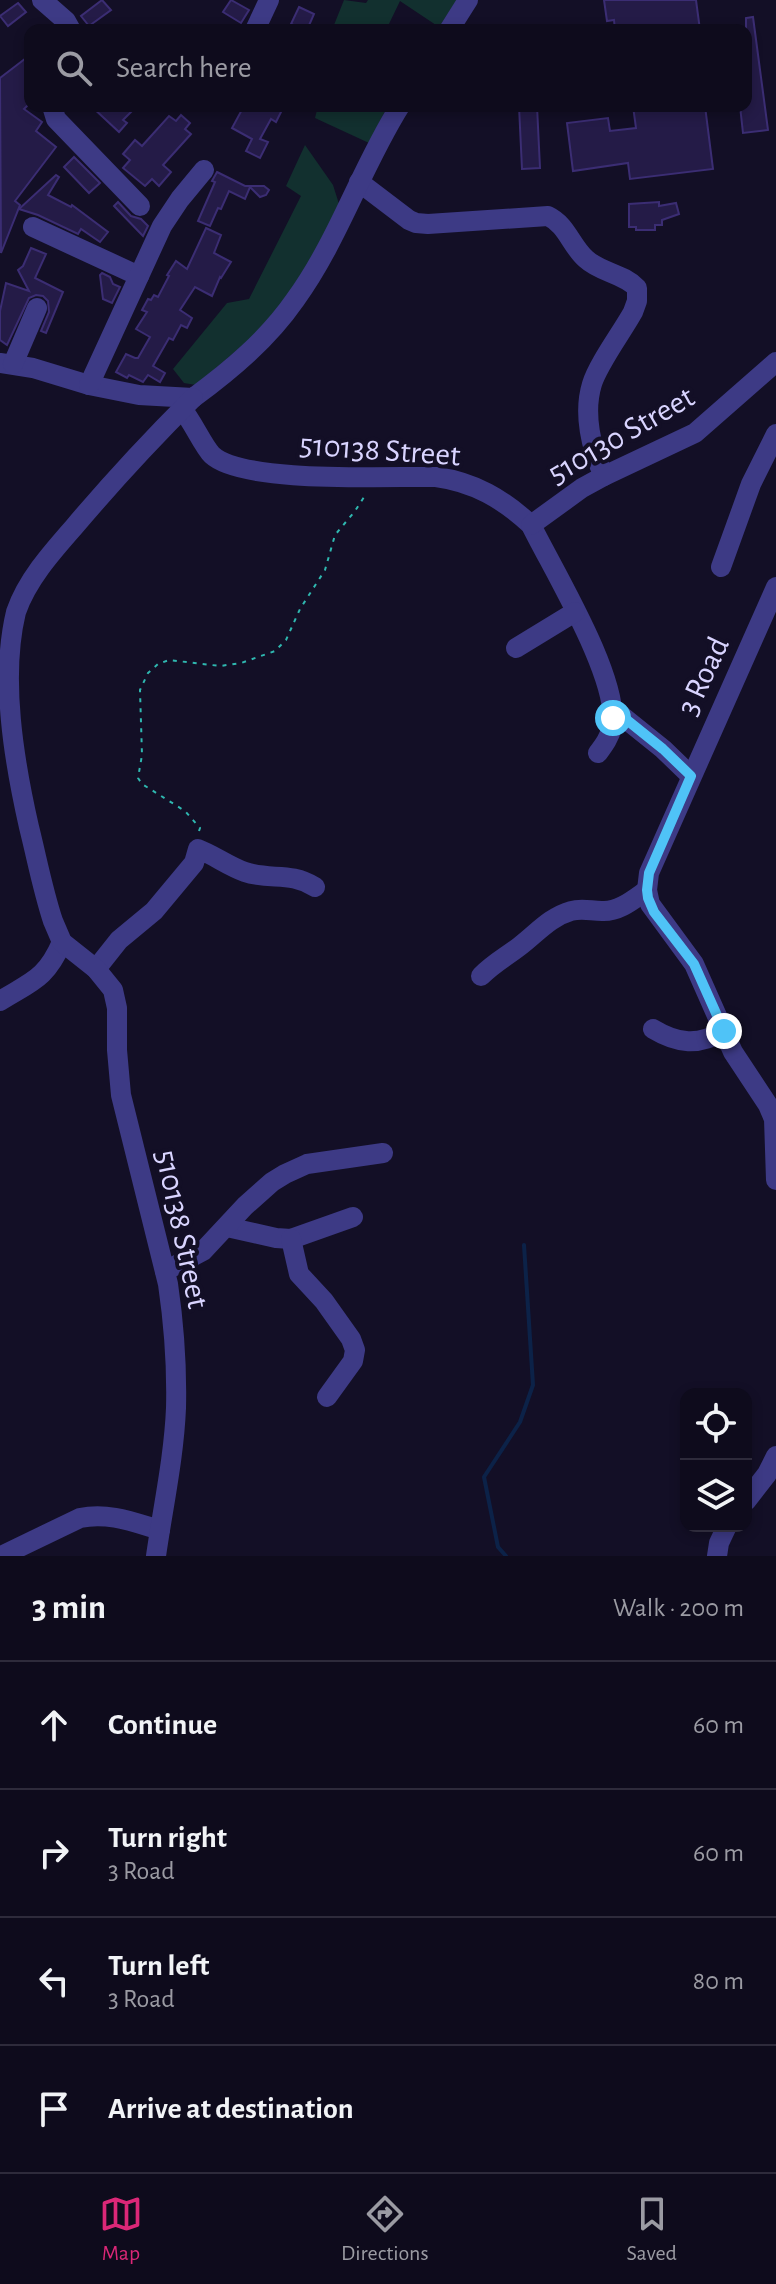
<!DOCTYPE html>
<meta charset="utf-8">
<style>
:root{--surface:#0e0b1c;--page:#1c1929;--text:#f1f3f6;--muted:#9b9ba3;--line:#2e2b3b;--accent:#db2777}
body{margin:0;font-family:"Alegreya Sans",sans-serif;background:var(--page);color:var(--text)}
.controls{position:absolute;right:24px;bottom:24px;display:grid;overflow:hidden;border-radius:16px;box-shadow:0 4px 12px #0003}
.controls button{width:72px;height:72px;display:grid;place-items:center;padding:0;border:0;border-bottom:2px solid var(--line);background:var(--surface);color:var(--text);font:40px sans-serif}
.stop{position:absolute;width:24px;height:24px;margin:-18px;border:6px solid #4fc3f7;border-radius:50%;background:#fff}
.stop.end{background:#4fc3f7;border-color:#fff;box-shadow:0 2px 8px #0008}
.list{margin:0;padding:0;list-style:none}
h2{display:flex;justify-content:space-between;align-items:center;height:104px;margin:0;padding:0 32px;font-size:34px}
h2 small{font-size:26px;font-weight:400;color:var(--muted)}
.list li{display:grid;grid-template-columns:52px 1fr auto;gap:24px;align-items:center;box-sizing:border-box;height:128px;padding:0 32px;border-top:2px solid var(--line)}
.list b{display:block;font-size:30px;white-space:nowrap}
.list p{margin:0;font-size:26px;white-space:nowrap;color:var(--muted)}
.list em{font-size:26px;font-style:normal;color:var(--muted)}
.icon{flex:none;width:44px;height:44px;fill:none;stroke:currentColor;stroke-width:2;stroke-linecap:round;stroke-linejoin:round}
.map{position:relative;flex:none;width:776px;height:1556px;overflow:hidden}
.search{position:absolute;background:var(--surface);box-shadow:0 4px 12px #0003;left:24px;right:24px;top:24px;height:88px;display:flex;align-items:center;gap:20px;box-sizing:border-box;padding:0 28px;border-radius:16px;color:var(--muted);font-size:30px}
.sheet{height:616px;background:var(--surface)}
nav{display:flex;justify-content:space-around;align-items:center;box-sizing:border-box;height:112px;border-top:2px solid var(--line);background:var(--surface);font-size:22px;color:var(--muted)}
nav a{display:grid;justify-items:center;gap:4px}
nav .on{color:var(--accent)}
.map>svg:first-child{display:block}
.green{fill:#12302f}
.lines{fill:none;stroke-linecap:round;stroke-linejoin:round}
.stream{stroke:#0c2248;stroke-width:4}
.building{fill:#241b47;stroke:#3b2d73;stroke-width:2}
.path{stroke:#2fb8b0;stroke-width:2;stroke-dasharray:4 6;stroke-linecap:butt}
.minor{stroke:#3d3a85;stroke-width:20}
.route{stroke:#4fc3f7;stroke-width:10}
.labels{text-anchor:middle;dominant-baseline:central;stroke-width:8;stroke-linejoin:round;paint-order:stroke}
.street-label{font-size:32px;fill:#d9d4ff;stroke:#130f26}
</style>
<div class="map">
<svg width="776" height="1556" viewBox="0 0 776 1556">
<rect width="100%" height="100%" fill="#130f26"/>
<!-- green -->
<g class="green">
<path d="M 344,0 L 366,3 L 368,0 L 457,0 L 439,27 L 400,1 L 387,28 L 332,30 Z"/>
<path d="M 318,106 L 381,106 L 385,111 L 369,143 L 315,118 Z"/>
<path d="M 305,145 L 333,185 L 339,204 L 310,264 L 264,327 L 196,385 L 184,383 L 173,369 L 227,303 L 249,299 L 301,196 L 286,186 Z"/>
</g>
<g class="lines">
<!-- stream -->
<path class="stream" d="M 506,1556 L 498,1547 L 484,1477 L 520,1422 L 533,1385 L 524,1245"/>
</g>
<!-- building -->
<g class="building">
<path d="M 102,0 L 111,10 L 89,26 L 81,16 Z"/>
<path d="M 231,0 L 249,10 L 241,23 L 223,12 Z"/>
<path d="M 604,0 L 696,0 L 700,30 L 615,30 L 614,20 L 607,21 Z"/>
<path d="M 18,3 L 26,12 L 8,26 L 0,16 Z"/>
<path d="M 299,7 L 314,14 L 307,30 L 291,24 Z"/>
<path d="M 753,17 L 768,130 L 743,133 L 740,106 L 746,106 L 746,18 Z"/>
<path d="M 30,55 L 30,103 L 24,109 L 42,122 L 36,131 L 56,147 L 15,201 L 20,205 L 1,253 L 0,78 Z"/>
<path d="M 91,106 L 137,106 L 123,120 L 127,123 L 119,132 Z"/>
<path d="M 244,106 L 284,106 L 276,122 L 271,119 L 260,139 L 268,142 L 260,158 L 246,151 L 252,139 L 232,128 Z"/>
<path d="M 519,106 L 537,106 L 540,168 L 522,169 Z"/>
<path d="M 633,106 L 705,106 L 713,169 L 630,179 L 628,163 L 573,171 L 567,123 L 608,118 L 610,131 L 636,128 Z"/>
<path d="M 181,115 L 190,123 L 185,129 L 191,134 L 163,165 L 171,172 L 159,186 L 152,179 L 145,186 L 123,168 L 130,160 L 123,154 L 135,140 L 142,146 L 169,116 L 176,121 Z"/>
<path d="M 74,157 L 100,183 L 89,193 L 64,167 Z"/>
<path d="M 217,172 L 245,186 L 264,186 L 269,190 L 266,195 L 260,197 L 250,187 L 245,199 L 229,191 L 221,209 L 218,208 L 210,226 L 198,221 L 215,182 L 212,181 Z"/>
<path d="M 56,175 L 59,177 L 48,195 L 71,207 L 72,205 L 108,232 L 100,242 L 81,229 L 78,234 L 38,215 L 19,209 Z"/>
<path d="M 118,202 L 131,216 L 141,219 L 148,226 L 143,236 L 114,206 Z"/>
<path d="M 659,202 L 659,206 L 676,203 L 679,214 L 662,220 L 662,225 L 655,225 L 655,230 L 636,230 L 636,227 L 629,227 L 629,204 Z"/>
<path d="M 206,228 L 221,235 L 214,253 L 231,262 L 221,278 L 220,277 L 212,296 L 195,287 L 180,310 L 192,318 L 187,328 L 181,325 L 173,340 L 169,338 L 153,366 L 165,373 L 160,382 L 148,375 L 143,382 L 129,375 L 127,378 L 116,372 L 126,354 L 135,358 L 138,358 L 150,337 L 136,329 L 147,312 L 142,310 L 148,299 L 151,300 L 154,295 L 158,297 L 169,276 L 167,275 L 176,261 L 187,269 Z"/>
<path d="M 31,248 L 46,254 L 35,278 L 63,292 L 46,333 L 41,331 L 49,312 L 48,301 L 43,296 L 36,295 L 29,298 L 7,345 L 0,340 L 0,311 L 6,283 L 29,291 L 18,270 L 23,266 Z"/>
<path d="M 102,273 L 110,277 L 113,284 L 120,287 L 112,303 L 103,299 L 100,275 Z"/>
</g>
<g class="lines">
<!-- path -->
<path class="path" d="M 199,831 L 200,828 L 185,811 L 142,784 L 138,778 L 142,755 L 140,690 L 148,673 L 158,664 L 169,660 L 220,666 L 241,663 L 275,651 L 286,640 L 300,609 L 325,570 L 335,535 L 355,511 L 366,494"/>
<!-- minor -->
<g class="minor">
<path d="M 42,0 L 66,21 L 71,30"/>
<path d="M 255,30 L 269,0"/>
<path d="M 449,30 L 468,0"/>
<path d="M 52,106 L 56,119 L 140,206"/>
<path d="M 359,182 L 409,220 L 416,223 L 428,224 L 548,216 C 567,225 571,246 586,259 C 601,273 623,273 637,288 L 637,301 L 633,312 C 622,332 598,364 592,384 C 583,413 591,449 604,476"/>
<path d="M 33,227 L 139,276"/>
<path d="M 0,363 L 33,368 L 89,385 L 139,395 L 193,398 C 231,370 268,339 295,300 C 338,241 361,168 400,106"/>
<path d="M 13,364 L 37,308"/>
<path d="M 89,385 L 162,226 L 180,199 L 204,170"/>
<path d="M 182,409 C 193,422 203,446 212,455 C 243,484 390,476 436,477 C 474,482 503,499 531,525 C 553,570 620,679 612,726 C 610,737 604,745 598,753"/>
<path d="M 531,525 L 582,488 L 604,476 L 695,433 L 776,362"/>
<path d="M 721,567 L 751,484 L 776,434"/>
<path d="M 776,587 L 649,873 L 647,890 L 650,904 L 694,964 L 733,1052 L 768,1105 L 774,1119 L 776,1180"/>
<path d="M 516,648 L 575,612"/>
<path d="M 612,708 L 663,749 L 691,776"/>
<path d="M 96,969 L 119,940 L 154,911 L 194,863 L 198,849 C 214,855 228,866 245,872 C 272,881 289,871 315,887"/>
<path d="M 481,976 C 495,962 506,957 520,946 C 537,933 550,917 571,911 C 582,908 591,911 602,911 C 619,912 634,899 647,890"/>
<path d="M 0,1001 C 32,981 46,979 62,942"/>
<path d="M 653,1029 C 678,1044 698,1046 724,1031"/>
<path d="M 227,1227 L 276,1238 L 291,1239 L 353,1217"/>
<path d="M 291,1239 L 299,1274 L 324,1301 L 351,1339 L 355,1350 L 353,1361 L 327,1397"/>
<path d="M 165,1271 L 203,1251 L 245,1206 L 272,1182 L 285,1174 L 307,1164 L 383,1153"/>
<path d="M 746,1501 L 767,1474 L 776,1456"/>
<path d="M 1,1556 L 80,1518 C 108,1512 133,1522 160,1530"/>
<path d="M 156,1556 C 163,1507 174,1457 176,1408 C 177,1367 174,1325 168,1284 L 121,1095 L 117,1050 L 117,1008 L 113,990 L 96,969 L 62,942 L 53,921 C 43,891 37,859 29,827 C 14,761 0,678 16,612 C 27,580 52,552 74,527 C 112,482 152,439 193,398"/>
<path d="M 717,1556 L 719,1543 L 727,1526"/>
</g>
</g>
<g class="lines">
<!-- route -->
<path class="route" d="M 613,718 L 612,708 L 663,749 L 691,776 L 649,873 L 647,890 L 648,898 L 654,912 L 694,964 L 724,1031"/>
</g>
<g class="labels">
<!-- street labels -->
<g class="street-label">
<text transform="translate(621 435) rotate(-30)">510130 Street</text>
<text transform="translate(380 450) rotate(4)">510138 Street</text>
<text transform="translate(703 676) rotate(-65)">3 Road</text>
<text transform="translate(182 1229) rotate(78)">510138 Street</text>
</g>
</g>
</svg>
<div class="controls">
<button><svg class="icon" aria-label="locate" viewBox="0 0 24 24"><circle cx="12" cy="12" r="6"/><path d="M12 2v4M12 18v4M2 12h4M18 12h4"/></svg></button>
<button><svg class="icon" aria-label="layers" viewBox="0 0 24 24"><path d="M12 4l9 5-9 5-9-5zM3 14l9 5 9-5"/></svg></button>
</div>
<div class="stop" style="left:613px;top:718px"></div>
<div class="stop end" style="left:724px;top:1031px"></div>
<div class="search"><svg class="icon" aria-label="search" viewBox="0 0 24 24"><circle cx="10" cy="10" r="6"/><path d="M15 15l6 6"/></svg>Search here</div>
</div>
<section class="sheet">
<h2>3 min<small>Walk · 200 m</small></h2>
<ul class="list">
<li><svg class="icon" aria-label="ahead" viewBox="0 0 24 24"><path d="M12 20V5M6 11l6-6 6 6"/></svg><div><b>Continue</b></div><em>60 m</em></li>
<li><svg class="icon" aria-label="right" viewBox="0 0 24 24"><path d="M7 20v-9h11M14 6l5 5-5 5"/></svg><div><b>Turn right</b><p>3 Road</p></div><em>60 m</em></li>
<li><svg class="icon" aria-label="left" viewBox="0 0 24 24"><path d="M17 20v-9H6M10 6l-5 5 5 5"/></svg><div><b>Turn left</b><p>3 Road</p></div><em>80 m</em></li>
<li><svg class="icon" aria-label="arrive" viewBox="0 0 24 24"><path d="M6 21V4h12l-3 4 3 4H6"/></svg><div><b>Arrive at destination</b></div></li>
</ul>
</section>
<nav>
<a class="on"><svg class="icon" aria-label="map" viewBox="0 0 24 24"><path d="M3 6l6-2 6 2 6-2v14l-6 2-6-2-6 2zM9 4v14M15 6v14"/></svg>Map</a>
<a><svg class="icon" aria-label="directions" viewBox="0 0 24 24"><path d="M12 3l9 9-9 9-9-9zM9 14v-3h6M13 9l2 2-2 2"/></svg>Directions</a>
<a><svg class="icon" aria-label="saved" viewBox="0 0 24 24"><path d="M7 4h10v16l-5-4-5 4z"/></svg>Saved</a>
</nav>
